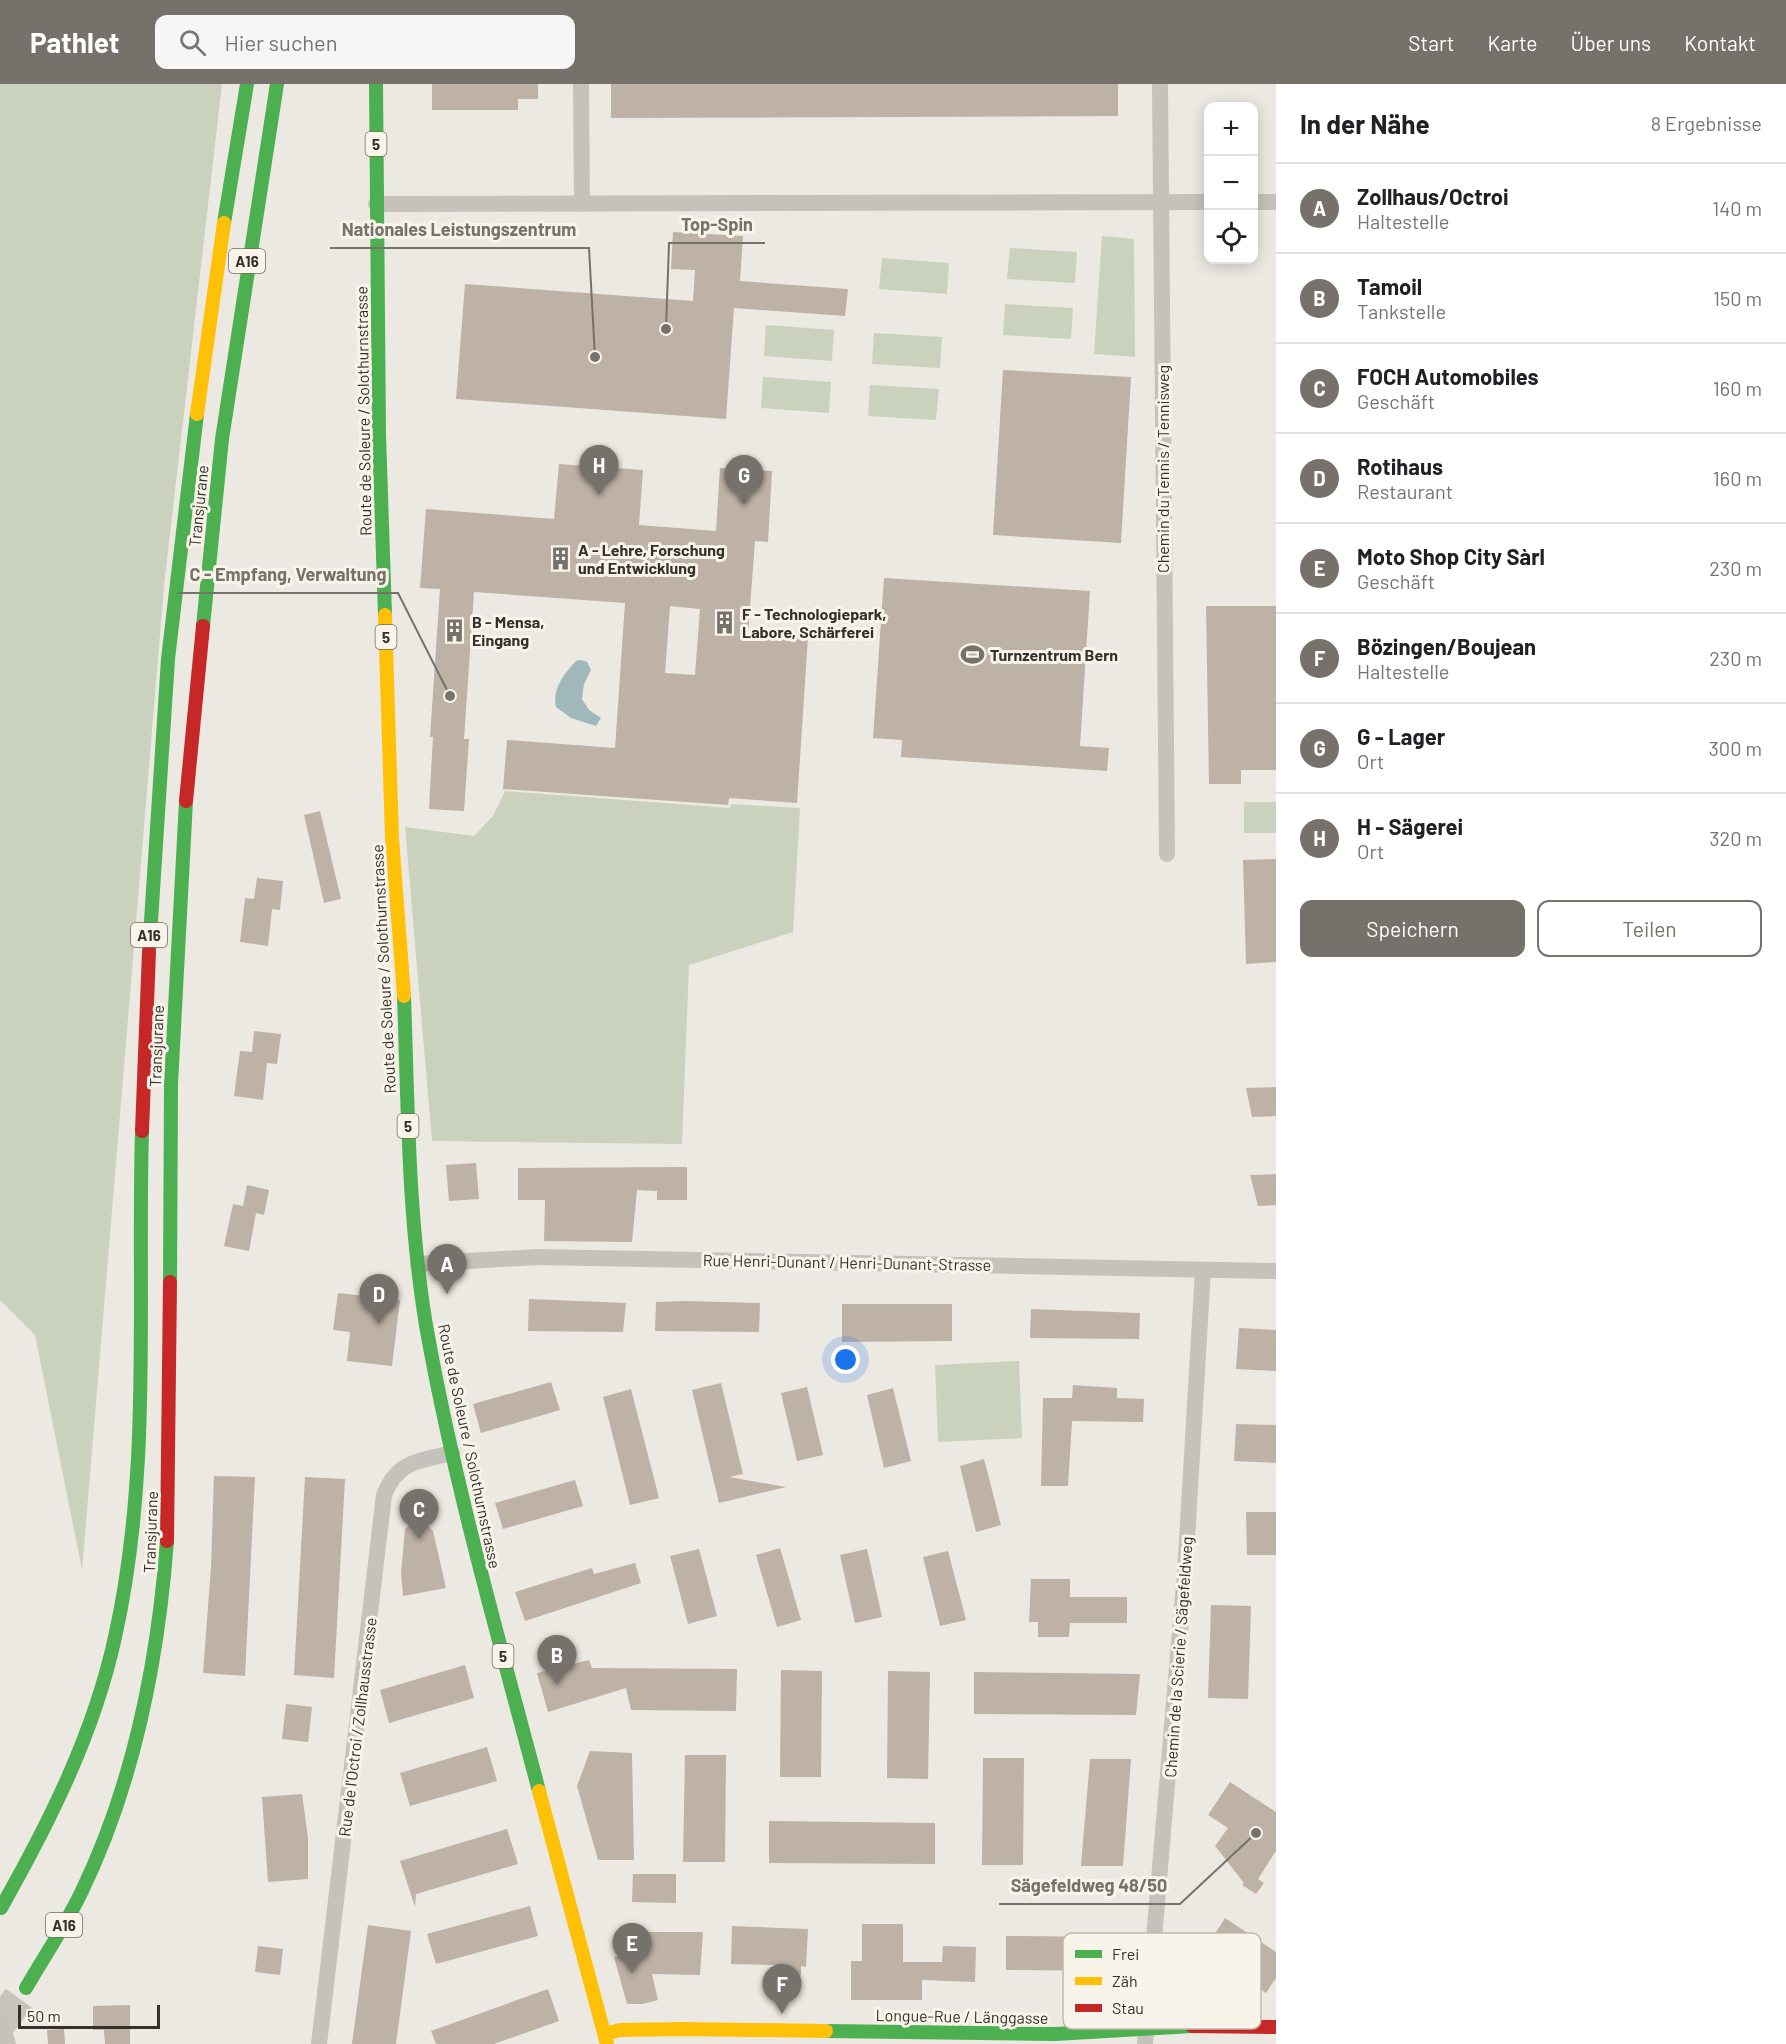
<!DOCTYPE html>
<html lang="de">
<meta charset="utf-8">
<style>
:root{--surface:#fff;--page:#f6f6f6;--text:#202124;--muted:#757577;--line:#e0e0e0;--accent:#76716a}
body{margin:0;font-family:Barlow,sans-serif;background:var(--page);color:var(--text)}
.controls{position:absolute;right:18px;top:18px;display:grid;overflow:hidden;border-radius:12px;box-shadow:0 3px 15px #0003}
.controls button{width:54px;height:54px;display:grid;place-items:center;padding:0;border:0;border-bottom:2px solid var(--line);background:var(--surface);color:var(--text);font:30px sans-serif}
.scale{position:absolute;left:18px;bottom:15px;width:142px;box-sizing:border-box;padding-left:6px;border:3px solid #36302a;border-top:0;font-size:16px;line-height:21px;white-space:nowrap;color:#36302a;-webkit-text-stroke:4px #f8f4ea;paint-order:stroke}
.you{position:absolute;left:846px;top:1276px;width:21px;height:21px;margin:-15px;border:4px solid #fff;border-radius:50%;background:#1a73e8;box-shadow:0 0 0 9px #1a73e833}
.badge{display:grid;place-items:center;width:39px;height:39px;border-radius:50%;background:var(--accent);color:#fff;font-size:20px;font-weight:700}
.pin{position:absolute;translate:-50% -50px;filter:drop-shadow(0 2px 3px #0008)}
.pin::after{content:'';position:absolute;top:32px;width:21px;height:18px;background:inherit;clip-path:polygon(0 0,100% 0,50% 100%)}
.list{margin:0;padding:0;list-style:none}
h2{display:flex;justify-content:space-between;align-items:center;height:78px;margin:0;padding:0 24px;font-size:26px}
h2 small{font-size:20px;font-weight:400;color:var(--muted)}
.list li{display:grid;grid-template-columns:39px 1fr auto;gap:18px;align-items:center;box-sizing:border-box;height:90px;padding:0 24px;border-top:2px solid var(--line)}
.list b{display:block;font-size:22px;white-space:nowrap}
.list p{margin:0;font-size:20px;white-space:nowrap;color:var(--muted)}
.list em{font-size:20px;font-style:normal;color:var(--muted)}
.actions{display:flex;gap:12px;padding:18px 24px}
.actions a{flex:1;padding:14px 0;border:2px solid var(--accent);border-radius:12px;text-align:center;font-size:21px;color:var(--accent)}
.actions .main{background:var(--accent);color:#fff}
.icon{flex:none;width:33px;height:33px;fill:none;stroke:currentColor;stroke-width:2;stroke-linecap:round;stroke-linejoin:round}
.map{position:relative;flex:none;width:1276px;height:1960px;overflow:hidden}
header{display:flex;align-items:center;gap:36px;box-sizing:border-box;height:84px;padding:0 30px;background:var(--accent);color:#fff}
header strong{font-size:28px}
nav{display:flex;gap:33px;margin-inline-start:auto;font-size:21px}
.search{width:420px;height:54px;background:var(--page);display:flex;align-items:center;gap:15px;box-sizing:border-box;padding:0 21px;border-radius:12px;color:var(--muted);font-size:22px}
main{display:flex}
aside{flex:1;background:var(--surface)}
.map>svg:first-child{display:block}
.green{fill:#cad1bd}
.water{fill:#a0b7bc}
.building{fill:#beb1a6;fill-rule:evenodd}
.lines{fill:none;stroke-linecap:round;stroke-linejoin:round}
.highway-tunnel{stroke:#c8c4bd;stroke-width:32;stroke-dasharray:32 16;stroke-linecap:butt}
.street{stroke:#c6c2bb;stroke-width:16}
.fast{stroke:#4caf50;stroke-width:14}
.slow{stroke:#ffc107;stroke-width:14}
.jam{stroke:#c62828;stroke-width:14}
.labels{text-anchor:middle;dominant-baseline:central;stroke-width:6;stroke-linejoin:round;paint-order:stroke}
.shield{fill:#f8f4ea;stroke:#706b64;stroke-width:1.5}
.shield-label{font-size:15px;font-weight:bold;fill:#36302a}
.street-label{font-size:16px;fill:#36302a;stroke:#f8f4ea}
.poi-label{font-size:16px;font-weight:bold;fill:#36302a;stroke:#f8f4ea;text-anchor:start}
.key{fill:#f8f4ea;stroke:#beb9b0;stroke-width:1.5}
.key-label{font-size:16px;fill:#36302a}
.leader{fill:none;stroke:#76716a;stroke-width:2}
.callout-dot{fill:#76716a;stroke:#f8f4ea;stroke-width:2}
.callout-label{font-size:18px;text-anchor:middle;font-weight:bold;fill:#76716a;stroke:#f8f4ea;stroke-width:6;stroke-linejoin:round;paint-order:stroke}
</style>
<header>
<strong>Pathlet</strong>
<div class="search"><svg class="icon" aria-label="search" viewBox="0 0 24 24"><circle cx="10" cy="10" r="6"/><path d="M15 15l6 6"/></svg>Hier suchen</div>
<nav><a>Start</a><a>Karte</a><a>Über uns</a><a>Kontakt</a></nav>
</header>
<main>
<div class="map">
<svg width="1276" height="1960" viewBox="0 0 1276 1960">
<rect width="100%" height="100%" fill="#ece9e2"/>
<!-- green -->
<g class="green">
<path d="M 0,0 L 222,0 L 164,502 L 82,1486 L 35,1251 L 0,1216 Z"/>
<path d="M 1102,152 L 1134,155 L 1135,273 L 1094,270 Z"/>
<path d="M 1010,164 L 1077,168 L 1075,199 L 1007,195 Z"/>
<path d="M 882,174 L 949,179 L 947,210 L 879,205 Z"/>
<path d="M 1005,220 L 1073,224 L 1071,255 L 1003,251 Z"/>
<path d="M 766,241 L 834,246 L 832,277 L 764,272 Z"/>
<path d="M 874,249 L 942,253 L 940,284 L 872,280 Z"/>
<path d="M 763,293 L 831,298 L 829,329 L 761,324 Z"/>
<path d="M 870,301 L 939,305 L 936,336 L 868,332 Z"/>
<path d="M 505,707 L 730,724 L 731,720 L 800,724 L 793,848 L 689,881 L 682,1060 L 432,1057 L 405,743 L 474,752 L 493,732 Z"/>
<rect x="1244" y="718" width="32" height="31"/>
<path d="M 1019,1277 L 1022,1354 L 938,1358 L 935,1281 Z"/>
</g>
<!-- water -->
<path class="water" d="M 581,576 L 587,578 L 591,586 L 584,600 L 582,615 L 589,626 L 601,634 L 596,642 L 571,634 L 556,623 C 552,605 564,590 576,577 Z"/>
<!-- building -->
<g class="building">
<path d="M 432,0 L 538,0 L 538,15 L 518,15 L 518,26 L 432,26 Z"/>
<path d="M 611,0 L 1118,0 L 1118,32 L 611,34 Z"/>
<path d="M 673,148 L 743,152 L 740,197 L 848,205 L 845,232 L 734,224 L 726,335 L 456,315 L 465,200 L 693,217 L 695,186 L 671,185 Z"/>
<path d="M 1003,286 L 1131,293 L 1121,459 L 993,451 Z"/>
<path d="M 559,380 L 643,386 L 639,441 L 716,447 L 720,384 L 772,387 L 768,458 L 755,457 L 748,550 L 808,553 L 797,719 L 729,714 L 728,721 L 503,705 L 507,656 L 615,664 L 625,519 L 474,508 L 464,655 L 469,655 L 464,727 L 429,725 L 433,653 L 430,653 L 440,505 L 420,504 L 426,425 L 554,435 ZM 670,522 L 700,525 L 695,591 L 665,589 Z"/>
<path d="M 884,494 L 1090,507 L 1080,662 L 1109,664 L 1107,687 L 901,673 L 902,656 L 873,654 Z"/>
<path d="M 1206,522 L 1276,522 L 1276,686 L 1241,686 L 1241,700 L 1209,700 Z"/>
<path d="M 320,727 L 341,815 L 324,819 L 304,731 Z"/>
<path d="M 1276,775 L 1276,878 L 1246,880 L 1243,776 Z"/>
<path d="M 257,794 L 283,797 L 280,826 L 272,825 L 268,862 L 240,858 L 245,814 L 254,815 Z"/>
<path d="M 254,947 L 281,950 L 277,980 L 267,979 L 263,1016 L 234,1012 L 240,967 L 252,968 Z"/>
<path d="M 1276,1003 L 1276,1032 L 1252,1033 L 1246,1004 Z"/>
<path d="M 476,1079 L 479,1115 L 449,1117 L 446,1081 Z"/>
<path d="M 687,1083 L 687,1116 L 657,1116 L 657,1107 L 637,1106 L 632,1158 L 544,1157 L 545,1116 L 518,1116 L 518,1084 Z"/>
<path d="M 1276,1090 L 1276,1121 L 1258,1122 L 1250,1091 Z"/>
<path d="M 247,1101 L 269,1106 L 264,1131 L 256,1129 L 249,1167 L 224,1162 L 233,1120 L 243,1122 Z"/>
<path d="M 338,1209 L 400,1216 L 392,1282 L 347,1277 L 350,1248 L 333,1246 Z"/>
<path d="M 529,1215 L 626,1219 L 623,1248 L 528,1247 Z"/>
<path d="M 684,1217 L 760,1219 L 759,1248 L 655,1247 L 656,1218 Z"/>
<path d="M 842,1220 L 952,1220 L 952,1257 L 842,1258 Z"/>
<path d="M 1031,1225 L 1140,1229 L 1139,1255 L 1030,1254 Z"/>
<path d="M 1239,1244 L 1276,1246 L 1276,1287 L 1236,1285 Z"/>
<path d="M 551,1298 L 560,1326 L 481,1349 L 473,1320 Z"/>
<path d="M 721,1299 L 743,1390 L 729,1393 L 786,1403 L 719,1419 L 692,1306 Z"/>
<path d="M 1073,1301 L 1117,1304 L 1117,1314 L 1144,1315 L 1143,1338 L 1072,1337 L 1068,1402 L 1041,1402 L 1043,1314 L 1072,1314 Z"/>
<path d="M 807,1303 L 823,1371 L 797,1377 L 781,1309 Z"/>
<path d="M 893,1304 L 911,1377 L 884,1384 L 867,1311 Z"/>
<path d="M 631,1305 L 659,1414 L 630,1421 L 603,1313 Z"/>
<path d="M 1236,1340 L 1276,1341 L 1276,1379 L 1234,1377 Z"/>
<path d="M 984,1375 L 1001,1441 L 976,1448 L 960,1382 Z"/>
<path d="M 214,1392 L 255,1393 L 245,1592 L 203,1589 L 211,1483 Z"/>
<path d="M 305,1393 L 345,1395 L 334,1594 L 294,1591 Z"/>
<path d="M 575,1396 L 583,1422 L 503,1445 L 495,1419 Z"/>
<path d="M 1246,1428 L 1276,1428 L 1276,1471 L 1247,1471 Z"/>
<path d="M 415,1437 L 423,1437 L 433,1447 L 446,1504 L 403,1512 L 401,1489 L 405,1445 Z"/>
<path d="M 780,1464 L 801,1536 L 777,1543 L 756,1471 Z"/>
<path d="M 699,1465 L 717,1532 L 688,1540 L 670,1472 Z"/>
<path d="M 867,1465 L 882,1533 L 855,1539 L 840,1471 Z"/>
<path d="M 948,1467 L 966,1536 L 940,1542 L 923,1473 Z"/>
<path d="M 635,1479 L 641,1499 L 525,1537 L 515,1508 L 592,1484 L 594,1490 Z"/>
<path d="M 1031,1495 L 1070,1495 L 1070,1513 L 1127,1513 L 1127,1539 L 1070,1539 L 1069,1553 L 1038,1553 L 1038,1538 L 1029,1538 Z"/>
<path d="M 1211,1521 L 1251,1522 L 1248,1615 L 1208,1614 Z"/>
<path d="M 589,1576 L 592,1584 L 737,1585 L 736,1627 L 631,1626 L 626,1604 L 548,1628 L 537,1589 Z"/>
<path d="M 465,1581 L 474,1614 L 389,1639 L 380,1606 Z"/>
<path d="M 781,1586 L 822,1587 L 821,1693 L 780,1693 Z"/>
<path d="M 888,1587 L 930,1588 L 928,1695 L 887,1694 Z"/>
<path d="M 974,1588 L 1140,1590 L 1136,1631 L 974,1630 Z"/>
<path d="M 286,1620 L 312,1623 L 308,1658 L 282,1655 Z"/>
<path d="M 487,1663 L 497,1697 L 410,1722 L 400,1689 Z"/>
<path d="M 590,1667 L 632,1669 L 634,1776 L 598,1776 L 577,1702 Z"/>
<path d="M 685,1671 L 726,1671 L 725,1778 L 683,1778 Z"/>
<path d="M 983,1674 L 1024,1674 L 1023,1781 L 982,1781 Z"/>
<path d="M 1090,1675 L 1131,1675 L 1123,1782 L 1081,1782 Z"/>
<path d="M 1230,1698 L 1276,1728 L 1276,1767 L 1258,1795 L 1264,1799 L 1256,1810 L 1242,1801 L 1244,1799 L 1215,1762 L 1228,1744 L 1208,1731 Z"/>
<path d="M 302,1710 L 308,1754 L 308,1795 L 268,1798 L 262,1713 Z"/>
<path d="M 769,1737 L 935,1739 L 935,1780 L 769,1779 Z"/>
<path d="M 507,1745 L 518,1780 L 416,1810 L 415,1823 L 400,1777 Z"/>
<path d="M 633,1790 L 676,1790 L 676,1819 L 632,1818 Z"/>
<path d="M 530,1822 L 538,1852 L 436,1880 L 427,1850 Z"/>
<path d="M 1225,1834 L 1276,1868 L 1276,1894 L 1266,1909 L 1204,1867 Z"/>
<path d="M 862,1840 L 903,1840 L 903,1878 L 942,1878 L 943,1862 L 976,1863 L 975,1898 L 922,1896 L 922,1916 L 851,1916 L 851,1877 L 862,1877 Z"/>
<path d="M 368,1841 L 411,1847 L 396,1960 L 352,1960 Z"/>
<path d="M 732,1842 L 808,1845 L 806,1883 L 801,1882 L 801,1891 L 775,1891 L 775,1881 L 731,1880 Z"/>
<path d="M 629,1848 L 703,1848 L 700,1891 L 652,1890 L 658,1916 L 643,1920 L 627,1920 L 614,1873 L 629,1869 Z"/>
<path d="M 1006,1852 L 1118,1853 L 1117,1887 L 1006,1886 Z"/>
<path d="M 258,1862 L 283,1865 L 280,1891 L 255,1888 Z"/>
<path d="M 548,1905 L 559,1937 L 494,1960 L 436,1960 L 431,1947 Z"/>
<path d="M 130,1921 L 130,1960 L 105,1960 L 104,1946 L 93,1946 L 93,1922 Z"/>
<path d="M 64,1945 L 65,1960 L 48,1960 L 47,1946 Z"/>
</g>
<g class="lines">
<!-- highway-tunnel -->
<path class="highway-tunnel" d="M 0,1940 L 26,1904"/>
<!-- street -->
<g class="street">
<path d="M 581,0 L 582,120"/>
<path d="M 1160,0 L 1167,770"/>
<path d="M 1254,118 L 1276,118"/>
<path d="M 376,120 L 1208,118"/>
<path d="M 418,1180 L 537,1173 L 1276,1187"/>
<path d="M 0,1936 L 8,1960"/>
<path d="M 319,1960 L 384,1411 C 398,1376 420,1377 452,1369"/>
<path d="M 1145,1960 L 1185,1489 L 1203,1186"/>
</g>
<!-- fast -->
<g class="fast">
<path d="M 376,0 L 379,351 L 385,531"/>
<path d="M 224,139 L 247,0"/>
<path d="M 203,542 L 222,355 L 277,0"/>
<path d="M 149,868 L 168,575 L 197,330"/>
<path d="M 404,912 C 408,1024 408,1137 427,1247 C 455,1403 499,1555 539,1707"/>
<path d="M 170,1198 L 171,1000 L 186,717"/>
<path d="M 1,1824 C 49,1739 94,1650 115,1553 C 152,1388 137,1215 142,1047"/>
<path d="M 26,1904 C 44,1873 65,1842 81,1809 C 134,1700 158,1577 167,1457"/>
<path d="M 826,1947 L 1055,1950 L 1192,1942"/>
</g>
<!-- slow -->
<g class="slow">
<path d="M 197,330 L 224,139"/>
<path d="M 385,531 L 392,754 L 404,912"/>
<path d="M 539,1707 L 607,1960"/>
<path d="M 605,1950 L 620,1946 L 683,1945 L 826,1947"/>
</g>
<!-- jam -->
<g class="jam">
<path d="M 186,717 L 203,542"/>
<path d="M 142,1047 L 149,868"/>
<path d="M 167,1457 L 170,1198"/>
<path d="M 1192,1942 L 1276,1943"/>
</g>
</g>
<!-- icons -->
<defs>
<symbol id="building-bare" viewBox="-9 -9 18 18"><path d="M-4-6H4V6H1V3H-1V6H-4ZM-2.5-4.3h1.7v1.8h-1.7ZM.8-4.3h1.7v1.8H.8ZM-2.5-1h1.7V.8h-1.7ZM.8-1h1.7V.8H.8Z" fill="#76716a" stroke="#f8f4ea" stroke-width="2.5" paint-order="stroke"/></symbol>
<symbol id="stadium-bare" viewBox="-9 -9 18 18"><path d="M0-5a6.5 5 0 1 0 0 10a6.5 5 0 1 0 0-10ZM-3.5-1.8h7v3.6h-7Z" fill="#76716a" stroke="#f8f4ea" stroke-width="2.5" paint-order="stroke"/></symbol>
</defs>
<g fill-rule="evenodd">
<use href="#building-bare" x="544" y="458" width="33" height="33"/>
<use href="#building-bare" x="708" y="522" width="33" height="33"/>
<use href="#building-bare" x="438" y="530" width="33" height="33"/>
<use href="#stadium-bare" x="956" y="554" width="33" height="33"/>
</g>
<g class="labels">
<!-- shield labels -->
<g class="shield">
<rect x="365.5" y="48" width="21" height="24" rx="4.5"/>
<rect x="229" y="165" width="36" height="24" rx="4.5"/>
<rect x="375.5" y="541" width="21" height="24" rx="4.5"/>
<rect x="131" y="839" width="36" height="24" rx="4.5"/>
<rect x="397.5" y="1030" width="21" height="24" rx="4.5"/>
<rect x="492.5" y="1560" width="21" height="24" rx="4.5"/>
<rect x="46" y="1829" width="36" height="24" rx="4.5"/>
</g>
<g class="shield-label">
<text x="376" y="60">5</text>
<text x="247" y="177">A16</text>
<text x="386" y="553">5</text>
<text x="149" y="851">A16</text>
<text x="408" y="1042">5</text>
<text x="503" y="1572">5</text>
<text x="64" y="1841">A16</text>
</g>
<!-- street labels -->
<g class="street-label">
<text transform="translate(363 327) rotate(-91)">Route de Soleure / Solothurnstrasse</text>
<text transform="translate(1162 385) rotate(-90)">Chemin du Tennis / Tennisweg</text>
<text transform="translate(198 422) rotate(-84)">Transjurane</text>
<text transform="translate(383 885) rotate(-93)">Route de Soleure / Solothurnstrasse</text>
<text transform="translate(156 962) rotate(-88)">Transjurane</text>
<text transform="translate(847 1178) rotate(1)">Rue Henri-Dunant / Henri-Dunant-Strasse</text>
<text transform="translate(470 1362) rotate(78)">Route de Soleure / Solothurnstrasse</text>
<text transform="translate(150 1448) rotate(-88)">Transjurane</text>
<text transform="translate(1178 1573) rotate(-86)">Chemin de la Scierie / Sägefeldweg</text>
<text transform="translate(357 1643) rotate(-83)">Rue de l'Octroi / Zollhausstrasse</text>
<text transform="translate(962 1932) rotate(1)">Longue-Rue / Länggasse</text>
</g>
<!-- poi labels -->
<g class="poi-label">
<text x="578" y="465">A - Lehre, Forschung<tspan x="578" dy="18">und Entwicklung</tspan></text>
<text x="742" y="529">F - Technologiepark,<tspan x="742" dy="18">Labore, Schärferei</tspan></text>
<text x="472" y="537">B - Mensa,<tspan x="472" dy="18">Eingang</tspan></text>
<text x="990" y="570">Turnzentrum Bern</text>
</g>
</g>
<!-- legend -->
<rect x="1063" y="1849" width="198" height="96" rx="9" class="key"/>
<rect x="1075" y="1866" width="27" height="8" fill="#4caf50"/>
<rect x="1075" y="1893" width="27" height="8" fill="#ffc107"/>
<rect x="1075" y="1920" width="27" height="8" fill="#c62828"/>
<g class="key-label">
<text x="1112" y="1876">Frei</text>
<text x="1112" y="1903">Zäh</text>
<text x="1112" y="1930">Stau</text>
</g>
<!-- callouts -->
<path class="leader" d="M666 245L669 159H765M595 273L589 164H330M450 612L398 509H177M1256 1749L1180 1820H999"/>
<g class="callout-dot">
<circle cx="666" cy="245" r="6"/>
<circle cx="595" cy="273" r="6"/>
<circle cx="450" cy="612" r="6"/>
<circle cx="1256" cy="1749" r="6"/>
</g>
<g class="callout-label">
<text x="717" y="147">Top-Spin</text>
<text x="459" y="152">Nationales Leistungszentrum</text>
<text x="288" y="497">C - Empfang, Verwaltung</text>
<text x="1089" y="1808">Sägefeldweg 48/50</text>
</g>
</svg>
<div class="controls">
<button>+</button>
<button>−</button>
<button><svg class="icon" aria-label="locate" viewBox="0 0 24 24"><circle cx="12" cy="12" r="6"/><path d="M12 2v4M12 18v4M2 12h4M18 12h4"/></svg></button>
</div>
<div class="scale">50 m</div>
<div class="you"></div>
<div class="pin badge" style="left:447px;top:1210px">A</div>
<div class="pin badge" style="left:557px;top:1601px">B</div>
<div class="pin badge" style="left:419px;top:1455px">C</div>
<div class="pin badge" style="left:379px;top:1240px">D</div>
<div class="pin badge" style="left:632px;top:1889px">E</div>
<div class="pin badge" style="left:782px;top:1930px">F</div>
<div class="pin badge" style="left:744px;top:421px">G</div>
<div class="pin badge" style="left:599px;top:411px">H</div>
</div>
<aside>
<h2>In der Nähe<small>8 Ergebnisse</small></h2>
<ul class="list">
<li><span class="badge">A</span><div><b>Zollhaus/Octroi</b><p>Haltestelle</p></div><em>140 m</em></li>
<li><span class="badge">B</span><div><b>Tamoil</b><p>Tankstelle</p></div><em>150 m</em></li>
<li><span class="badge">C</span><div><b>FOCH Automobiles</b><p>Geschäft</p></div><em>160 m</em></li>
<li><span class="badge">D</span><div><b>Rotihaus</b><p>Restaurant</p></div><em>160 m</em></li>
<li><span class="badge">E</span><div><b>Moto Shop City Sàrl</b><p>Geschäft</p></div><em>230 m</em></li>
<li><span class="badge">F</span><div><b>Bözingen/Boujean</b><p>Haltestelle</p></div><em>230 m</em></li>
<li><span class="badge">G</span><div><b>G - Lager</b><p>Ort</p></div><em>300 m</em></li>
<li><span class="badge">H</span><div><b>H - Sägerei</b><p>Ort</p></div><em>320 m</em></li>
</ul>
<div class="actions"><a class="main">Speichern</a><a>Teilen</a></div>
</aside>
</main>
